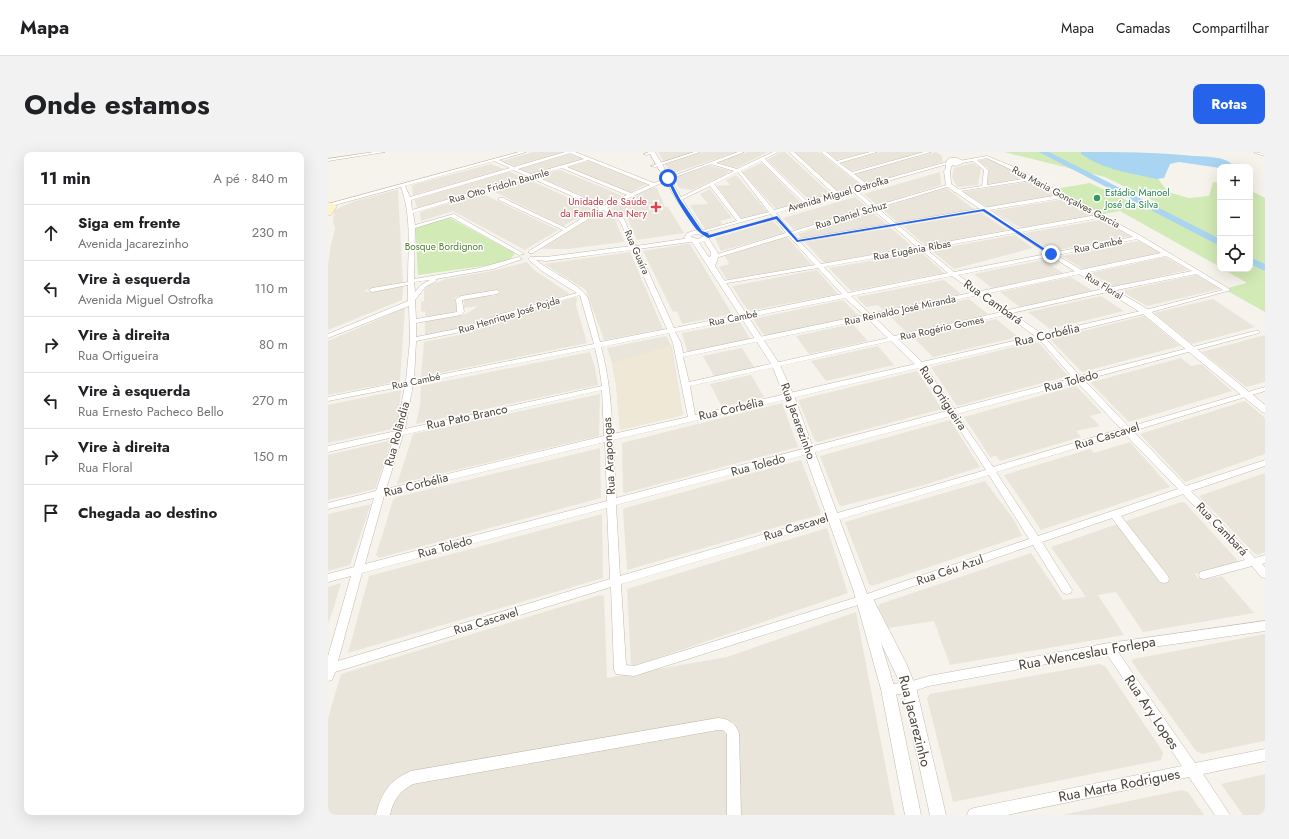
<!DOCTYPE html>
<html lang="pt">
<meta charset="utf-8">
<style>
:root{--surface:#fff;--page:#f2f2f2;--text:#202124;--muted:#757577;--line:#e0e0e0;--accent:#2563eb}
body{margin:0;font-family:Jost,sans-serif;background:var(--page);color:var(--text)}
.controls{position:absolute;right:12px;top:12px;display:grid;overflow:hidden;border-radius:8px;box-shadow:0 4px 16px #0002}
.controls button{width:36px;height:36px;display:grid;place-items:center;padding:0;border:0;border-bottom:1px solid var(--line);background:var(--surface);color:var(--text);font:20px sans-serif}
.stop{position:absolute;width:12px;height:12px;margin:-9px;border:3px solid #2563eb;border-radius:50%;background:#fff}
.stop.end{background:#2563eb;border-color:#fff;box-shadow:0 1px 4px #0008}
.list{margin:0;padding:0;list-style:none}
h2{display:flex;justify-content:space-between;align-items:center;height:52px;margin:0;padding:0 16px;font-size:17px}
h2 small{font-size:13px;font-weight:400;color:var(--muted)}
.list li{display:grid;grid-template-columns:26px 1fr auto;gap:12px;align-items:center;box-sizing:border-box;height:56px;padding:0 16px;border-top:1px solid var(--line)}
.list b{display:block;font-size:15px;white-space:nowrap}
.list p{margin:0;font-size:13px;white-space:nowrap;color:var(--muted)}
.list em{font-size:13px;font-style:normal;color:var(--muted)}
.icon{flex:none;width:22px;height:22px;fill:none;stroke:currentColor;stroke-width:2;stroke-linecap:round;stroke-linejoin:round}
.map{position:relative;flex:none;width:937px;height:663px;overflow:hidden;border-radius:8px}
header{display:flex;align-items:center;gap:24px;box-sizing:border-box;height:56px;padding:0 20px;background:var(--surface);border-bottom:1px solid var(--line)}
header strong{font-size:19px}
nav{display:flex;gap:22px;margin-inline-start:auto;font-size:14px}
.intro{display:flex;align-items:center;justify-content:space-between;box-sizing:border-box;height:96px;padding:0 24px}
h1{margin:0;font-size:28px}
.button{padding:10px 18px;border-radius:8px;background:var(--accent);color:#fff;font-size:14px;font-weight:700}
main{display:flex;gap:24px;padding:0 24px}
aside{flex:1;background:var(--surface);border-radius:8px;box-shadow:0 4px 16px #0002}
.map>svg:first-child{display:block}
.residential{fill:#eae5da}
.education{fill:#efe8d6}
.green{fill:#d2eab5}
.water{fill:#a9d4f2}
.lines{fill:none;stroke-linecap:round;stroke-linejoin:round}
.river{fill:#a9d4f2;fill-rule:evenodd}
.minor-casing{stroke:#c2bbae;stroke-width:1}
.tertiary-casing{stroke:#c2bbae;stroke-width:1}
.secondary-casing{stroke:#d6c79b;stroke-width:1}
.minor{fill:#fff;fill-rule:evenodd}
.tertiary{fill:#fff;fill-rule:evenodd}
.secondary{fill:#fff3cd;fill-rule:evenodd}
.route{fill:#2563eb}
.leisure-dot{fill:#2e9e5b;stroke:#fff;stroke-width:1.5}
.health-dot{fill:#e0444e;stroke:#fff;stroke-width:1.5}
.labels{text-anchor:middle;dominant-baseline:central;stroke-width:3;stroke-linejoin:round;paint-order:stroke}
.far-street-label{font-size:10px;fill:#4b4439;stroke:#fff}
.far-leisure-label{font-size:10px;fill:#27864d;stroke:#fff;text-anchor:start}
.far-health-label{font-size:10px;fill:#be3a42;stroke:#fff;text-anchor:end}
.far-park-label{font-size:10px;fill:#4a7f2a;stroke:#fff}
.street-label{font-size:12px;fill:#4b4439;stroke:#fff}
.near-street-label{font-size:14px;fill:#4b4439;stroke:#fff}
</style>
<header>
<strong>Mapa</strong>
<nav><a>Mapa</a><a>Camadas</a><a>Compartilhar</a></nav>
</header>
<div class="intro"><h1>Onde estamos</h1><a class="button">Rotas</a></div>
<main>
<aside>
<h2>11 min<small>A pé · 840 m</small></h2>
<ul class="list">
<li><svg class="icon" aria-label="ahead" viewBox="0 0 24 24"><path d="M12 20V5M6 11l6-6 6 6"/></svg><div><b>Siga em frente</b><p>Avenida Jacarezinho</p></div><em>230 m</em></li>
<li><svg class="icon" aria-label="left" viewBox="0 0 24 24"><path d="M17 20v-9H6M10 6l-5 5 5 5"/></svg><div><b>Vire à esquerda</b><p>Avenida Miguel Ostrofka</p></div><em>110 m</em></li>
<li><svg class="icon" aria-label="right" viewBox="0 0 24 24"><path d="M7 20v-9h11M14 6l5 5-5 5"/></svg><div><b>Vire à direita</b><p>Rua Ortigueira</p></div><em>80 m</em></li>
<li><svg class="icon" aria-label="left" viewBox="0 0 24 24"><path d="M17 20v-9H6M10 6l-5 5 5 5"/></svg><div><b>Vire à esquerda</b><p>Rua Ernesto Pacheco Bello</p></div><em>270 m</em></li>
<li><svg class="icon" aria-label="right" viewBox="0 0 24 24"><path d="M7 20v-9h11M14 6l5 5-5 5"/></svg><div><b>Vire à direita</b><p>Rua Floral</p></div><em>150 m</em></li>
<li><svg class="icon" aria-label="arrive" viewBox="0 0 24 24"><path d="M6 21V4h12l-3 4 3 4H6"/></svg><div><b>Chegada ao destino</b></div></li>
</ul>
</aside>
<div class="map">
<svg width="937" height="663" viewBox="0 0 937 663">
<rect width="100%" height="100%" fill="#f6f3ec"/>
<!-- residential -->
<g class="residential">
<path d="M 205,0 L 236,0 L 187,14 L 174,9 Z"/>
<path d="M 330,0 L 365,0 L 336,10 Z"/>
<path d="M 375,0 L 409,0 L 343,22 L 337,12 Z"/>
<path d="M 419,0 L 440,0 L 408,16 L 389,10 Z"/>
<path d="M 453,0 L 457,0 L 503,42 L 481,48 L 439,8 Z"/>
<path d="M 465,0 L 491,0 L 532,33 L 510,40 Z"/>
<path d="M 499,0 L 541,0 L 509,8 Z"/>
<path d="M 553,0 L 596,0 L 523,19 L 513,11 Z"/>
<path d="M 608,0 L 613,3 L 615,10 L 539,32 L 526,22 Z"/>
<path d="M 241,2 L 255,7 L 203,22 L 191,16 Z"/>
<path d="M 659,6 L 680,16 L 698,25 L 661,32 L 658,31 L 661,18 L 659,15 L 649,9 Z"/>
<path d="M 260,9 L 318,32 L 319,32 L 301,41 L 238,15 Z"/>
<path d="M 433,11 L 439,16 L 472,50 L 448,57 L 414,20 Z"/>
<path d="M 644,11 L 653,16 L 650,33 L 629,35 L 624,25 L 626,16 Z"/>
<path d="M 163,12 L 176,17 L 85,43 L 84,33 Z"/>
<path d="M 380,13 L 402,19 L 396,23 L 364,38 L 351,36 L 346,25 Z"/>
<path d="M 232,18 L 281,38 L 294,44 L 275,53 L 209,24 Z"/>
<path d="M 180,19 L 194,25 L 89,56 L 86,47 Z"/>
<path d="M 612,20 L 613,33 L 549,53 L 536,42 Z"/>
<path d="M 408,23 L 440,60 L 413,67 L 389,34 L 402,33 L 398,28 Z"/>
<path d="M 199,27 L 261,55 L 265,58 L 235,74 L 163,38 Z"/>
<path d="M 705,29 L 731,43 L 659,55 L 635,40 Z"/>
<path d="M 325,35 L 329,36 L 337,55 L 340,55 L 356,81 L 309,88 L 299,65 L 308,60 L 298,63 L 282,57 Z"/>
<path d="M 618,36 L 646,57 L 569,70 L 553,56 Z"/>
<path d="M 382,37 L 404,66 L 392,69 L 395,72 L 377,77 L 362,53 L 380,52 L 372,42 Z"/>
<path d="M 68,38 L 70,38 L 75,132 L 37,138 L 37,140 L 75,134 L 74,148 L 0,178 L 0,113 L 2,97 L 7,77 L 5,68 L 6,58 L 27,49 Z"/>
<path d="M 153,41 L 176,52 L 230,78 L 197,98 L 125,59 L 93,69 L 92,60 Z"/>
<path d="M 527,45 L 540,56 L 466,78 L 455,66 Z"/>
<path d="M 737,47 L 765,63 L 693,76 L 664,59 Z"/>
<path d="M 543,59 L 558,72 L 473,86 L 470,82 Z"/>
<path d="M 272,61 L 287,67 L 296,89 L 295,90 L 240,97 L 212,97 Z"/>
<path d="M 654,61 L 679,78 L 597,93 L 575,74 Z"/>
<path d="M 773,68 L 803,84 L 724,99 L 697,81 Z"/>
<path d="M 445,69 L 456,81 L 393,99 L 387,86 Z"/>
<path d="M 563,76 L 585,95 L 496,111 L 477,90 Z"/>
<path d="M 687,83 L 705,96 L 626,117 L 603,98 Z"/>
<path d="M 459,85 L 484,113 L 399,128 L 391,115 L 401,112 L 397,104 Z"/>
<path d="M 810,89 L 832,101 L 755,117 L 734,104 Z"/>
<path d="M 359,92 L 362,92 L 404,162 L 354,172 L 349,159 L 345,160 L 315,99 Z"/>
<path d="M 302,100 L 335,177 L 276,188 L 258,138 L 216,112 Z"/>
<path d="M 593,100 L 616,121 L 523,139 L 501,116 Z"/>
<path d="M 837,105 L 860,118 L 785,135 L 763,121 Z"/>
<path d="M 715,108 L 735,121 L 664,136 L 646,122 Z"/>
<path d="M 199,110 L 206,118 L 242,142 L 180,159 L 128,179 L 97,183 L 97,169 L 138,162 L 150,154 L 136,156 L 136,147 L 164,143 L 165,145 L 174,139 L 127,145 L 129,160 L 97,165 L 97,159 L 93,160 L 93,150 L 96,149 L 96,138 L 101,133 L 118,127 L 164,119 Z"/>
<path d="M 489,118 L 510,142 L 420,159 L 404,134 Z"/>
<path d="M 868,123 L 892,137 L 819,154 L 793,139 Z"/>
<path d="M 743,125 L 765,139 L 692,155 L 672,140 Z"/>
<path d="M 616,128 L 633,142 L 556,158 L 550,153 L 538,155 L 529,145 Z"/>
<path d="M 773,144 L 796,159 L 722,177 L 700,160 Z"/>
<path d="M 247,145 L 249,146 L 248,153 L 259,191 L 93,225 L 96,190 L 141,181 L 164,171 Z"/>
<path d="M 641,147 L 660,162 L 579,181 L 562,164 Z"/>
<path d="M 885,147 L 927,175 L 864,192 L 826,161 Z"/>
<path d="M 515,148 L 531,164 L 442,183 L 435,182 L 425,167 Z"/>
<path d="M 77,156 L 72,229 L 0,243 L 0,189 Z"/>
<path d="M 816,164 L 852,194 L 754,220 L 722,187 Z"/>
<path d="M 668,167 L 690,185 L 605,205 L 586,186 Z"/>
<path d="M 412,170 L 422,187 L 361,200 L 359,199 L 354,181 Z"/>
<path d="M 524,172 L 540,189 L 481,202 L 468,184 Z"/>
<path d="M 937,183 L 937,230 L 918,235 L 874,200 Z"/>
<path d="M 338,184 L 344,195 L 355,263 L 292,278 L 288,232 L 284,211 L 279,196 Z"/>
<path d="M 707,190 L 711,191 L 740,224 L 629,254 L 603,215 Z"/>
<path d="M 550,194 L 566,213 L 498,229 L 483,209 Z"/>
<path d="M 414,196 L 426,215 L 386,224 L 375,204 Z"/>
<path d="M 262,200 L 267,216 L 270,233 L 88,272 L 92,253 L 93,234 Z"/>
<path d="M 853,206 L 863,214 L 873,212 L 904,239 L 801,270 L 763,231 L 764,230 Z"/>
<path d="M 589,219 L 614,257 L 490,290 L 487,289 L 470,248 Z"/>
<path d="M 423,223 L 436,245 L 394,255 L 382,232 Z"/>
<path d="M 748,234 L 774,261 L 762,264 L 772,274 L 748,279 L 753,285 L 672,309 L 668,304 L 662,305 L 636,265 Z"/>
<path d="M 73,238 L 69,276 L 0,291 L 0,253 Z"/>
<path d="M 272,242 L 271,284 L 69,332 L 85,282 Z"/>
<path d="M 917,249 L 937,266 L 937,302 L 857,330 L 812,282 Z"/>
<path d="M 454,251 L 470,295 L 297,341 L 295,340 L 294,291 Z"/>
<path d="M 622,268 L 652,315 L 596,333 L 514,354 L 511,353 L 492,304 Z"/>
<path d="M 60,289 L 63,290 L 47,337 L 0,348 L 0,303 Z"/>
<path d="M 802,290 L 842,335 L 713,378 L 676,323 L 762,297 L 766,301 Z"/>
<path d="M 272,296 L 273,346 L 51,406 L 48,403 L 65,348 L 69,345 Z"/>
<path d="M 473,308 L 493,360 L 491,363 L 299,418 L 295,358 L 297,356 Z"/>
<path d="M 937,321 L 937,400 L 930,403 L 926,401 L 871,344 Z"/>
<path d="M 657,329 L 686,368 L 694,384 L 544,434 L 541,432 L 517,370 Z"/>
<path d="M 853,350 L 857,351 L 912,411 L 867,422 L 870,426 L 879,427 L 894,424 L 926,461 L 815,480 L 788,440 L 770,443 L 796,483 L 622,513 L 606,469 L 560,476 L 550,455 L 552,452 L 703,401 L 735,448 L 758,445 L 723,395 Z"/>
<path d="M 43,352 L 22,413 L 0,419 L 0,362 Z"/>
<path d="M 274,362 L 275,426 L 20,501 L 41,424 Z"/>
<path d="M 499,376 L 520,441 L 306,514 L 303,512 L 299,437 Z"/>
<path d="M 13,431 L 6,455 L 0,472 L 0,435 Z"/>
<path d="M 272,443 L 276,444 L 279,526 L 399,505 L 528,460 L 567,663 L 412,663 L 411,582 L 406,571 L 395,567 L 59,637 L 52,649 L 49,663 L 0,663 L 0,566 L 13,522 Z"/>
<path d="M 937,482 L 937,589 L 921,592 L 874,602 L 868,599 L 804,510 L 805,507 Z"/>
<path d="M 771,512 L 777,514 L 835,600 L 833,608 L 625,650 L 599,546 L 602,542 Z"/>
<path d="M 395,577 L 399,581 L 400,663 L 61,663 L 64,649 L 80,632 Z"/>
<path d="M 937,622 L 937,663 L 915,663 L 893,632 Z"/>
<path d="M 854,638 L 860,640 L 876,663 L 734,663 Z"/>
</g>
<!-- education -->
<path class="education" d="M 342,194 L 355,263 L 292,278 L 288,232 L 284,211 Z"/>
<!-- green -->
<g class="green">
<path d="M 676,0 L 756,0 L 828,24 L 840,40 L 861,46 L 881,44 L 885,30 L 892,31 L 892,115 L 792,59 L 775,62 L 727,37 L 762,31 L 811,54 L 828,50 L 777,25 Z"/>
<path d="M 922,38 L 937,46 L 937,160 L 896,137 L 919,131 L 895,117 L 922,117 Z"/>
<path d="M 120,65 L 185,100 L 187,102 L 181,108 L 162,113 L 90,123 L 87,75 Z"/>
</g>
<!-- water -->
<path class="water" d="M 753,0 C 791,0 828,0 866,4 C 878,5 895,4 904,12 L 901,15 L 892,16 L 851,10 L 842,12 L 836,26 L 829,27 C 802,21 776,18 753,2 Z"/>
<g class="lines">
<!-- river -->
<g class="river">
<path d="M 711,0 L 721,0 L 892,87 L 892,94 Z"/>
<path d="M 922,105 L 937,112 L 937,119 L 922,112 Z"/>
</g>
<defs>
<g id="minor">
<path d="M 46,0 L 57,0 L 0,9 L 0,7 Z"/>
<path d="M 191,0 L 198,0 L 171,8 L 186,15 L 237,0 L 247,0 L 326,31 L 410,0 L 416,0 L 388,11 L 409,17 L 445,0 L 450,0 L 437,7 L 479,49 L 505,41 L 461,0 L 466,0 L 510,40 L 534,33 L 493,0 L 498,0 L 509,9 L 542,0 L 549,0 L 511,11 L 524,20 L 596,0 L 603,0 L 526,22 L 539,32 L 623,9 L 623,11 L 542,34 L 543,37 L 537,35 L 528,38 L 547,54 L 622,32 L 622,34 L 550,56 L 567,71 L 731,43 L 704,28 L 626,40 L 626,38 L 628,38 L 654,34 L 656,18 L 645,9 L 633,11 L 631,9 L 659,4 L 686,15 L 813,84 L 903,138 L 820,161 L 717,186 L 752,224 L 927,179 L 931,179 L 931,181 L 756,228 L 801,275 L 937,235 L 937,239 L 805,279 L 858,334 L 937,308 L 937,314 L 863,339 L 927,406 L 937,403 L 937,411 L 934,412 L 937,415 L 937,426 L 933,425 L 924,414 L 876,427 L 872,426 L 871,423 L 872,420 L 917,408 L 855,342 L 793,364 L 840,424 L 841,427 L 840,430 L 836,431 L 832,430 L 784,366 L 714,390 L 744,438 L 743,441 L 739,442 L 735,441 L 705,393 L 533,452 L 306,524 L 288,522 L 286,518 L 283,435 L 7,520 L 4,528 L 0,529 L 0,504 L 23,424 L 0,430 L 0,422 L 26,415 L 46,346 L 0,357 L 0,351 L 48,339 L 66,285 L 0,300 L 0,294 L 68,279 L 77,234 L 0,249 L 0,245 L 78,229 L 82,188 L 81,154 L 0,186 L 0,182 L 80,149 L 80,133 L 44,140 L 41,138 L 44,136 L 80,130 C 80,97 84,65 73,35 L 3,54 L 0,52 ZM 242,1 L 256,7 L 203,22 L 190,17 ZM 659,6 L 700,26 L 659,33 L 660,18 L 649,8 ZM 260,8 L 322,33 L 303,41 L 239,15 ZM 166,9 L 182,16 L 82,45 L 77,34 ZM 433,9 L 475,50 L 446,58 L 413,19 ZM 383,12 L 406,19 L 349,47 L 353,48 L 382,34 L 409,69 L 373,79 L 373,81 L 443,62 L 458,81 L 377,106 L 377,108 L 381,108 L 461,84 L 487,113 L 395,129 L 392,131 L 393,132 L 490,116 L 514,142 L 346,176 L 310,97 L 362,90 L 365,88 L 362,86 L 308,94 L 296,67 L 279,56 L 342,27 ZM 234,16 L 299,43 L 275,54 L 207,24 ZM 185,18 L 199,24 L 84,58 L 83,48 ZM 410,20 L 441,60 L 413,67 L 386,32 ZM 203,26 L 271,56 L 238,76 L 175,46 L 171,46 L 171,48 L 235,78 L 201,99 L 201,101 L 205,101 L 275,58 L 292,69 L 303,94 L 218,105 L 202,105 L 200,107 L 201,108 L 214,119 L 249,141 L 173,162 L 143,174 L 88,185 L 88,171 L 133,163 L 136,160 L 134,148 L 169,142 L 172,140 L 169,138 L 133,144 L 128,147 L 129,160 L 88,167 L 87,148 L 97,135 L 108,129 L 108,127 L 165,117 L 194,107 L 191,105 L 151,116 L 86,127 L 87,76 L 123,65 L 191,103 L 196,102 L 126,62 L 87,73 L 85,61 ZM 524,39 L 542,55 L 463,80 L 448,61 ZM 735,46 L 768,63 L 595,94 L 570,73 ZM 545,58 L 562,72 L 470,87 L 465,82 ZM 772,66 L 805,85 L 626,120 L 598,97 ZM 565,74 L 589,95 L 493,112 L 472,90 ZM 809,87 L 833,101 L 653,139 L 630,123 ZM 304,98 L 339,177 L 272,190 L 260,146 C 252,132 222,120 208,108 L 218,109 ZM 593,98 L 620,121 L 520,141 L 496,115 ZM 838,104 L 864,119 L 784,135 L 680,158 L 657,142 ZM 868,122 L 895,138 L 817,158 L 714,182 L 684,161 L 784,139 ZM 624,124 L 647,140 L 542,162 L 523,144 ZM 102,128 L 93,133 L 87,140 L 86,130 ZM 252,143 L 266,192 L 86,228 L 88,189 L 147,177 L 177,164 ZM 651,143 L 674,160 L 566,184 L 546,165 ZM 517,146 L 536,163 L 355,201 L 353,191 L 347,180 ZM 678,163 L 707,184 L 594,210 L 570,187 ZM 540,167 L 560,186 L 361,230 L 355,205 ZM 341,181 L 345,191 L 360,265 L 285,282 C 283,252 281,224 273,195 ZM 711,187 L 745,226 L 626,257 L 597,214 ZM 563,189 L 587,212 L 367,263 L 362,234 ZM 267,196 L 271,214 L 274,234 L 77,277 L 85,232 ZM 591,216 L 619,259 L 288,346 L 285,288 ZM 749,230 L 793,277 L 665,315 L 629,262 ZM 274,238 L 276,284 L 58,337 L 75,283 ZM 623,264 L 658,318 L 292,424 L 288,353 ZM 797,282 L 850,337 L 710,384 L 668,320 ZM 277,290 L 279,349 L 37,412 L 56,344 ZM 661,323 L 701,387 L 533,444 L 306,514 L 298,513 L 293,432 ZM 279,356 L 282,427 L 10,509 L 34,421 Z"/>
<path d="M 321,0 L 328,0 L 318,3 L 316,2 Z"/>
<path d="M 366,0 L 372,0 L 327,15 L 323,14 Z"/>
<path d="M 927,0 L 937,2 L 937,4 L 927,1 Z"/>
<path d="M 937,469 L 937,479 L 790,500 L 867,611 L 937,597 L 937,609 L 875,622 L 902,663 L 887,663 L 861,625 L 679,663 L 639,663 L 641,658 L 646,656 L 854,614 L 778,501 L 601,534 C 588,538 569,546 556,541 L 554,537 L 556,533 L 581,530 L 601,524 L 781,491 Z"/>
<path d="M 390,566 C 401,567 407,571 411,581 L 413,663 L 399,663 L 399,582 L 395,578 L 390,578 L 85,632 C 71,640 65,648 62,663 L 48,663 C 54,640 61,629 83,619 Z"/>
</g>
<g id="tertiary">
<path d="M 321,0 L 327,0 L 354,47 L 375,79 L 380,80 L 383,84 L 381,87 L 391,103 L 387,114 L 452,213 L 466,244 L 539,442 L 543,443 L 578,511 L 588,535 L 618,663 L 602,663 L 574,535 L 553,491 L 567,537 L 593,663 L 577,663 L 553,537 L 525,437 L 456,244 L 444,213 L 364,90 L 356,86 L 359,81 L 369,78 L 348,47 ZM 370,82 L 376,84 L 370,87 L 363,85 L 364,83 ZM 376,89 L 383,100 L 383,108 L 371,91 Z"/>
<path d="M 622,6 L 629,6 L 637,10 L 628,14 L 624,13 L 622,19 L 623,32 L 725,101 L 821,158 L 937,253 L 937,261 L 934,260 L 815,162 L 721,103 L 618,34 L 616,19 L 618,16 L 618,10 Z"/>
</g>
<path id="secondary" d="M 0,50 L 9,54 L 3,63 L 0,63 Z"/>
</defs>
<!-- minor casing -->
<use href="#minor" class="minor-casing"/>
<!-- tertiary casing -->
<use href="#tertiary" class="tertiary-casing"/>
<!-- secondary casing -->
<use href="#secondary" class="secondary-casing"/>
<!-- minor -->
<use href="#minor" class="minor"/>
<!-- tertiary -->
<use href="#tertiary" class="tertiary"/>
<!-- secondary -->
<use href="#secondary" class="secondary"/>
</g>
<!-- route -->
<path class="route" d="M 339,25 L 341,26 L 352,47 L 374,79 L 380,81 L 381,83 L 449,64 L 470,88 L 656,57 L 725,102 L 722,103 L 655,59 L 469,90 L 448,67 L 380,86 C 377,84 373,82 370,79 C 361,69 341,37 339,25 Z"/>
<!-- markers -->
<circle class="leisure-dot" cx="769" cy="46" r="4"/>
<path class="health-dot" d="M326 49h4v4h4v4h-4v4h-4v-4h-4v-4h4z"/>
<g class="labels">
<!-- far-street labels -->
<g class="far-street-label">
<text transform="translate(171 34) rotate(-16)">Rua Otto Fridoln Baumle</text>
<text transform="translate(510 42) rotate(-16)">Avenida Miguel Ostrofka</text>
<text transform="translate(738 45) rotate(28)">Rua Maria Gonçalves Garcia</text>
<text transform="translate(523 63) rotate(-17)">Rua Daniel Schuz</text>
<text transform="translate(770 93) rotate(-11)">Rua Cambé</text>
<text transform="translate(584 98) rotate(-10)">Rua Eugênia Ribas</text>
<text transform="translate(309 100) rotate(66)">Rua Guaíra</text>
<text transform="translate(776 134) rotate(31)">Rua Floral</text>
<text transform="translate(572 158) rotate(-12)">Rua Reinaldo José Miranda</text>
<text transform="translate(181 163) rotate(-17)">Rua Henrique José Pojda</text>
<text transform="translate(405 166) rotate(-11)">Rua Cambé</text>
<text transform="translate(614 176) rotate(-12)">Rua Rogério Gomes</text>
<text transform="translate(88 229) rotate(-12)">Rua Cambé</text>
</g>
<!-- far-leisure labels -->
<g class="far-leisure-label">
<text x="777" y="40">Estádio Manoel<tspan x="777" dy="12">José da Silva</tspan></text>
</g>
<!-- far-health labels -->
<g class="far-health-label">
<text x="319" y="49">Unidade de Saúde<tspan x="319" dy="12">da Família Ana Nery</tspan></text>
</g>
<!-- far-park labels -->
<g class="far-park-label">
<text x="116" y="94">Bosque Bordignon</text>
</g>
<!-- street labels -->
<g class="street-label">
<text transform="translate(665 150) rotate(35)">Rua Cambará</text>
<text transform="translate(719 183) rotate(-13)">Rua Corbélia</text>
<text transform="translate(743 229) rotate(-15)">Rua Toledo</text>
<text transform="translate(615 246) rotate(56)">Rua Ortigueira</text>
<text transform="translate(403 257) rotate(-13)">Rua Corbélia</text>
<text transform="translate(139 265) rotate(-12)">Rua Pato Branco</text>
<text transform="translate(470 269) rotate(70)">Rua Jacarezinho</text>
<text transform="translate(69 282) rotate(-75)">Rua Rolândia</text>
<text transform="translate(779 284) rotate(-17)">Rua Cascavel</text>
<text transform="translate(281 304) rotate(-93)">Rua Arapongas</text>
<text transform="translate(430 313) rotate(-15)">Rua Toledo</text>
<text transform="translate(88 333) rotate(-14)">Rua Corbélia</text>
<text transform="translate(468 375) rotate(-17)">Rua Cascavel</text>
<text transform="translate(894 377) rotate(46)">Rua Cambará</text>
<text transform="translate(117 395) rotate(-15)">Rua Toledo</text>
<text transform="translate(622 418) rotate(-19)">Rua Céu Azul</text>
<text transform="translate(158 469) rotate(-17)">Rua Cascavel</text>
</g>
<!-- near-street labels -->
<g class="near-street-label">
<text transform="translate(759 501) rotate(-10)">Rua Wenceslau Forlepa</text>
<text transform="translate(824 560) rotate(56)">Rua Ary Lopes</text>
<text transform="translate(587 569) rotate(76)">Rua Jacarezinho</text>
<text transform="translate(791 633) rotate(-11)">Rua Marta Rodrigues</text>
</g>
</g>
</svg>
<div class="controls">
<button>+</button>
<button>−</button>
<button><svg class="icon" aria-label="locate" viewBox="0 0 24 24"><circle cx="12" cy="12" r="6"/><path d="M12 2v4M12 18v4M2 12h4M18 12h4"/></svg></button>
</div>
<div class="stop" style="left:340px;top:26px"></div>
<div class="stop end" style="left:723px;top:102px"></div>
</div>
</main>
